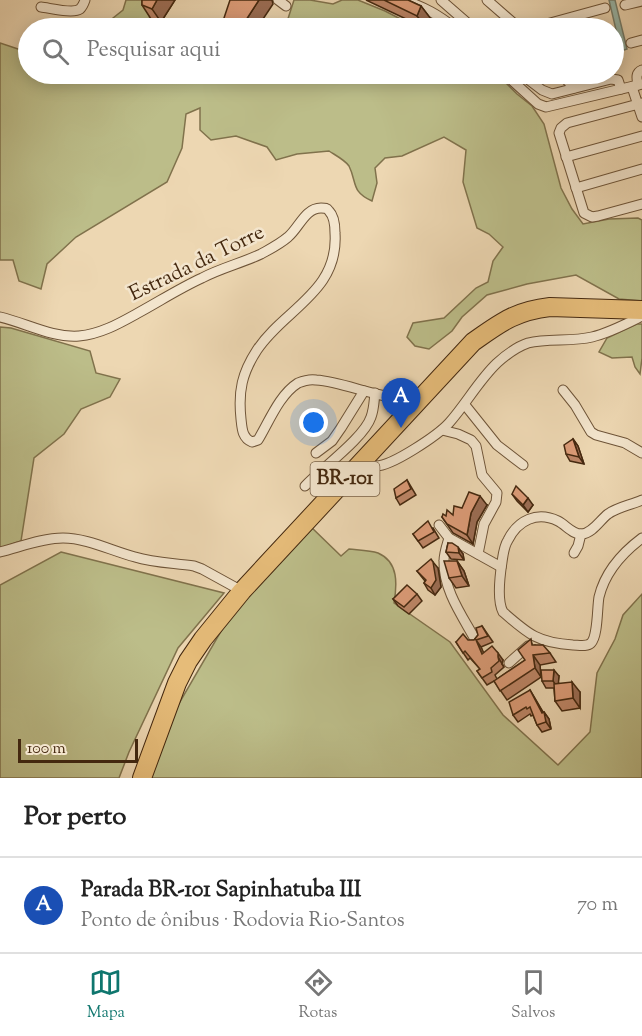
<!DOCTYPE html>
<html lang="pt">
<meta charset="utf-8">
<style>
:root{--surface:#fff;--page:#f2f2f2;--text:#222;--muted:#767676;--line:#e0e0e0;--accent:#0f766e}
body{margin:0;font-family:"Sorts Mill Goudy",serif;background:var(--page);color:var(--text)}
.scale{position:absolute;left:18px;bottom:15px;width:120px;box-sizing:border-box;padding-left:6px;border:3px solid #44280f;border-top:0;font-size:16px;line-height:21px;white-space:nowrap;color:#44280f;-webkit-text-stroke:4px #f3e5cd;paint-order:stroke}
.you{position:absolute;left:314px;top:423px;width:21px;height:21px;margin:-15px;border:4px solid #fff;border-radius:50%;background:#1a73e8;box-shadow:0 0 0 9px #1a73e833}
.badge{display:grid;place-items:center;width:39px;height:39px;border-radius:50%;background:var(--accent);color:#fff;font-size:20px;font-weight:700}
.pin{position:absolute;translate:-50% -50px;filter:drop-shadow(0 2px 3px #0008)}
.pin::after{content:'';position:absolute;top:32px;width:21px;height:18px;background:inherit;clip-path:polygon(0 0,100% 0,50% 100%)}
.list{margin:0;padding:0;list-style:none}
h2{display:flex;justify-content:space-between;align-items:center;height:78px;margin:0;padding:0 24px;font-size:26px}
h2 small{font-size:20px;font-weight:400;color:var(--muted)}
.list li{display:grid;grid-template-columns:39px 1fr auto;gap:18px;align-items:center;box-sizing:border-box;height:96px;padding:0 24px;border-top:2px solid var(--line)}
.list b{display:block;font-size:22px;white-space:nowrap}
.list p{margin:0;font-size:20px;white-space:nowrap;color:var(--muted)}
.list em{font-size:20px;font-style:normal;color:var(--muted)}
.icon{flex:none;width:33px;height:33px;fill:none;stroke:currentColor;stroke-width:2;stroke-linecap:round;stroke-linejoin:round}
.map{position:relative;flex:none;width:642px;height:778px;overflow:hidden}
.search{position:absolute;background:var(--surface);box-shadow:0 3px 15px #0003;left:18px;right:18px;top:18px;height:66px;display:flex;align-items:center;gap:15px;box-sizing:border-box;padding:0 21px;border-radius:33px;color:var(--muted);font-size:22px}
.sheet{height:174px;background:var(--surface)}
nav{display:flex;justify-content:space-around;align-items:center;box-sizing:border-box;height:84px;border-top:2px solid var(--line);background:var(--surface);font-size:16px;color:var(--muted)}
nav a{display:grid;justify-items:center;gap:3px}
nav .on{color:var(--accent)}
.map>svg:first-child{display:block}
.green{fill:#bcbd89;stroke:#80724c;stroke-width:1.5}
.water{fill:#99baad;stroke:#77806e;stroke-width:1.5}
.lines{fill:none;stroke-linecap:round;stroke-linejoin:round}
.street-casing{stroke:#6e5438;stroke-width:11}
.highway-casing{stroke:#44280f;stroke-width:20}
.street{stroke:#f3e5cd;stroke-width:9}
.highway{stroke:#e6bc79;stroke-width:18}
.wall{fill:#be8667;stroke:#44280f;stroke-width:1.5}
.shaded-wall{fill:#9b6d54;stroke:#44280f;stroke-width:1.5}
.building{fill:#dd9c78;stroke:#44280f;stroke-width:1.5}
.labels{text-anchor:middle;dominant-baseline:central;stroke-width:5;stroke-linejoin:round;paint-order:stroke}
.shield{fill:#f3e5cd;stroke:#786148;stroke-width:1.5}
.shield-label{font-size:20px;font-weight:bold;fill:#44280f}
.street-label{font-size:21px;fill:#44280f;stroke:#f3e5cd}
</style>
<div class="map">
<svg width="642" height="778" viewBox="0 0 642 778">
<rect width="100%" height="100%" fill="#edd7b2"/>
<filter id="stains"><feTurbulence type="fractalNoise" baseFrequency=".00333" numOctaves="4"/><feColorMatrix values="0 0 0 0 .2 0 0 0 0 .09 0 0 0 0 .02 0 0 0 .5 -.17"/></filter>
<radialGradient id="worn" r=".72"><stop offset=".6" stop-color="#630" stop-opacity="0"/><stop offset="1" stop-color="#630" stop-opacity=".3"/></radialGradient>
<!-- green -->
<g class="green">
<path d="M 126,0 L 149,0 L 150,28 L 99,28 L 108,22 L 123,10 Z"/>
<path d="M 294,0 L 310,0 L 333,4 L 342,0 L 358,0 L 385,11 L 418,28 L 285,28 Z"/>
<path d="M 0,43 L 18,49 L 28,49 L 28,74 L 497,74 L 517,94 L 532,106 L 544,124 L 561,188 L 572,209 L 583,224 L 609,219 L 638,218 L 642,220 L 642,301 L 619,299 L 576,275 L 527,284 L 487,295 L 462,317 L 452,331 L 429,349 L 415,346 L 407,337 L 413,323 L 444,318 L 476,288 L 488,282 L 493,261 L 503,247 L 489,234 L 477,228 L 463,182 L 466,150 L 444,137 L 402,156 L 385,158 L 375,168 L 377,183 L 372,201 C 351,192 357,182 349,166 C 345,160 335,155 329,151 L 297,154 L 276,160 L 267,147 L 236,136 L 211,140 L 200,130 L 200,108 L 186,114 L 182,148 L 167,182 L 76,237 L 47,264 L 41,289 L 19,281 L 13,260 L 0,260 Z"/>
<path d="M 637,324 L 642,324 L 642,358 L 640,374 L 635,367 L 632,357 L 612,358 L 599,352 L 607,338 Z"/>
<path d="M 0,327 L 11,328 L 90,351 L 96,373 L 120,379 L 110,397 L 81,409 L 64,434 L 34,458 L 21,541 L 0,548 Z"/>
<path d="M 309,525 L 341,556 L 349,549 C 358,550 370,550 378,553 C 399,562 397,585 394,603 L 450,642 L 503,715 L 558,765 L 590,732 L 597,673 L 615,639 L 623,615 L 642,594 L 642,778 L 151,778 L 174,712 L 231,614 Z"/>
<path d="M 61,552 L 224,593 L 178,648 L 129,752 L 119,778 L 0,778 L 0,585 Z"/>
</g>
<!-- water -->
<path class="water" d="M 609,0 L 615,0 L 627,49 L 621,51 Z"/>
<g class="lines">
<defs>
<g id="street">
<path d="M 278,0 L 286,6"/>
<path d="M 404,0 C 426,8 437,14 455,28"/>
<path d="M 441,0 L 473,28"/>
<path d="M 487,0 L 519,28"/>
<path d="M 625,5 L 642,1"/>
<path d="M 41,7 C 50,8 73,14 80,9 C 83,6 84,3 85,0"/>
<path d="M 532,28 L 605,8"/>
<path d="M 631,43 L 642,40"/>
<path d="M 614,49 L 615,48"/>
<path d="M 505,74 L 538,104 L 546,107 L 642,84"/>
<path d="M 521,74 L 542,90 L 552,94 L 611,79 L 618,80 L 621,89"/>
<path d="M 561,74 L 574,88"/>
<path d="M 638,85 C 637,79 635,73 642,70"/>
<path d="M 632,87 L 642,117"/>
<path d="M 642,103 L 567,123 L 561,128 L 559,133 L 584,213 L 592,217 L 598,216 L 642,204"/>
<path d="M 566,157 L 642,136"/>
<path d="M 576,188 L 642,169"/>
<path d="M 0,317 C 26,323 52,338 79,336 C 101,334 120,323 138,313 C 160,301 180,288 202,278 C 221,268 242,263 261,254 C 270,249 280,244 288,237 C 299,228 305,208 321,208 C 325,208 327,208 329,211 C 334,216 335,226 335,233 C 339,292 284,309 257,350 C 242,373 238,391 241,419 C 242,428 242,438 252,442 L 258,440 C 269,422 279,395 298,383 C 303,381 310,379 316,380 C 331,381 347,386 361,390 C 379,395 398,399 416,403"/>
<path d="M 563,390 L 575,405 L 591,432 L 596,435 L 625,443 L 642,453"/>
<path d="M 465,405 L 497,445 L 523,465"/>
<path d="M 442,430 L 458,434 L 471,440 L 476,446 L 482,475 L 497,493 L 496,502 L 484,524 L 478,554"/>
<path d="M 316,453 L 332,441 L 341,428 L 364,391"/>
<path d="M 362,461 C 366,463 370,466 375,466 C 391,467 438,435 449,423 C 466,404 479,380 497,363 C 507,354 516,347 528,343 C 548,338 571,342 592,337 C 609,333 626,324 642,316"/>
<path d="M 305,486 C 322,468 364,438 371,417 C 374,409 374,401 375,393"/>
<path d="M 642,500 C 631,505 618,507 608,514 C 600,520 593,533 582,534 C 573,535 566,525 558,521 C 537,511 518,520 508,540 C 504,546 503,555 502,562 C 500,575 497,601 503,612 C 528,634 538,643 573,645 C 578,645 587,647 591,643 C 598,636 597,608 599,597 C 605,572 622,553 642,538"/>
<path d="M 439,525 L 449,538 L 501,567"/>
<path d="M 449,538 C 447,545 444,553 444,561 C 443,590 463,617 476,641"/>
<path d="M 0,552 C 20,547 42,538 63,538 C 87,538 112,551 135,557 C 154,563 175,563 194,566 L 202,569 L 242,591"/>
<path d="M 574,553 L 578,546 L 581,534"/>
<path d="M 509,663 L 528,646"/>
</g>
<path id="highway" d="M 142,778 L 177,683 L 188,661 L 203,639 L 242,591 L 473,342 C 500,323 515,311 550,307 L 642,310"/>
</defs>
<!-- street casing -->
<use href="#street" class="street-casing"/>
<!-- highway casing -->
<use href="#highway" class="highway-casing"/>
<!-- street -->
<use href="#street" class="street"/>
<!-- highway -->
<use href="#highway" class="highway"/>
</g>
<!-- wall -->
<g class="wall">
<path d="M 142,0 L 175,0 L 161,22 L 151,19 L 142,5 Z"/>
<path d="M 366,0 L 408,0 L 421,6 L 431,19 L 427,28 L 425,28 Z"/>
<path d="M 573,439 L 578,446 L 584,464 L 570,461 L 566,454 Z"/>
<path d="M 407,480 L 416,495 L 400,505 L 396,498 Z"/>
<path d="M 512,494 L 533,505 L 528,512 L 517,501 Z"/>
<path d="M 487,505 L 477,522 L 473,544 L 453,533 L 442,517 L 453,515 L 462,508 Z"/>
<path d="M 433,528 L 439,538 L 423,548 L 413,534 Z"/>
<path d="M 448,543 L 463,554 L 464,560 L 451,559 L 446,552 Z"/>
<path d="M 457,561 L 464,571 L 469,586 L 456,588 L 449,578 Z"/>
<path d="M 438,568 L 441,587 L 435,595 L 428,590 L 424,583 L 425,581 L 417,571 Z"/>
<path d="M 417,594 L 422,601 L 409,614 L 398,606 L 393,599 Z"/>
<path d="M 482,626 L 493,642 L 481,647 L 483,653 L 503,660 L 502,664 L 504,667 L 495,675 L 497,679 L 525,660 L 535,645 L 550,653 L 556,662 L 540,665 L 541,677 L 507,700 L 494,681 L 487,685 L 477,671 L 480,669 L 470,658 L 468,660 L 456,642 L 474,640 L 478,635 Z"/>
<path d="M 559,676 L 558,683 L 580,692 L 580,708 L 562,711 L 555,701 L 554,688 L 546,688 L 542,681 Z"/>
<path d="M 530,690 L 543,712 L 544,712 L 549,719 L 551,729 L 542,732 L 537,725 L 533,715 L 531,716 L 530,714 L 518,722 L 513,715 Z"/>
</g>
<!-- shaded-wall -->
<g class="shaded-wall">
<path d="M 157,0 L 175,0 L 161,22 L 152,9 Z"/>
<path d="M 259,0 L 272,0 L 273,4 L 257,28 L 244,23 Z"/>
<path d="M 421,6 L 431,19 L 427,28 L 417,16 Z"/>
<path d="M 573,439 L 578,446 L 584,464 L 579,457 Z"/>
<path d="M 480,496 L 487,505 L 477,522 L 473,544 L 467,535 L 471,513 Z"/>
<path d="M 528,498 L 533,505 L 528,512 L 523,505 Z"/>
<path d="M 458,547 L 463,554 L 464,560 L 459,553 Z"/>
<path d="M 457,561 L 464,571 L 469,586 L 462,576 Z"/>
<path d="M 433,562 L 438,568 L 441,587 L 435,595 L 431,588 Z"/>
<path d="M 476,640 L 481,647 L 487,660 L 482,654 Z"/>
<path d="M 498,653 L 503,660 L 502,664 L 504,667 L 498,657 Z"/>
<path d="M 533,655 L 540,665 L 541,677 L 535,668 Z"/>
<path d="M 554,670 L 559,676 L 558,688 L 553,681 Z"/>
<path d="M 572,682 L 580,692 L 580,708 L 573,698 Z"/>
<path d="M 530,690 L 545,716 L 544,712 L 549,719 L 551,729 L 546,722 Z"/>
</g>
<!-- building -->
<g class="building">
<path d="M 142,0 L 157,0 L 152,9 L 142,5 Z"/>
<path d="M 230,0 L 259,0 L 244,23 L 268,28 L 228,28 L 222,24 Z"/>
<path d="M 384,0 L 408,0 L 421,6 L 417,16 Z"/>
<path d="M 573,439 L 579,457 L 566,454 L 564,445 Z"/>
<path d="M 407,480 L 411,489 L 396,498 L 394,489 Z"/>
<path d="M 516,486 L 528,498 L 523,505 L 512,494 Z"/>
<path d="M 469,492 L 480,496 L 471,513 L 467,535 L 447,524 L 442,517 L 443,514 L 446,516 L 447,510 L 453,515 L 454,506 L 462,508 Z"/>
<path d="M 428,521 L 434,532 L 418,541 L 413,534 Z"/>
<path d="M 448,543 L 452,543 L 458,547 L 459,553 L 446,552 Z"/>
<path d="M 431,559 L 433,562 L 436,580 L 431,588 L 424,583 L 426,580 L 417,571 Z"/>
<path d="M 444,561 L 457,561 L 462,576 L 449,578 Z"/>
<path d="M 407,585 L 417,594 L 404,607 L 393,599 Z"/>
<path d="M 482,626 L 488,636 L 476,640 L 482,654 L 492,646 L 498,653 L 498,657 L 499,661 L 491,668 L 492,672 L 482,678 L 477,671 L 480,669 L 465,651 L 463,653 L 456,642 L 463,634 L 468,640 L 474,640 L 478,635 L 476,628 Z"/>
<path d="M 531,639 L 532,645 L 543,645 L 550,653 L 533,655 L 535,668 L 500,691 L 494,681 L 525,660 L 518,650 Z"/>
<path d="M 541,670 L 554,670 L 553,681 L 542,681 Z"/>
<path d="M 572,682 L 573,698 L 555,701 L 554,684 Z"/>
<path d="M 530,690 L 542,713 L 544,712 L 546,722 L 537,725 L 530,707 L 527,709 L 526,707 L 513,715 L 509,702 Z"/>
</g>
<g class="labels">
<!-- shield labels -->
<rect class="shield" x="310.5" y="462" width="69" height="34" rx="4.5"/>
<g class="shield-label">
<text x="345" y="479">BR-101</text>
</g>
<!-- street labels -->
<g class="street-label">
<text transform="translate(197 264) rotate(-26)">Estrada da Torre</text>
</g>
</g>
<rect width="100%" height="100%" filter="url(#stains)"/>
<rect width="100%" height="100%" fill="url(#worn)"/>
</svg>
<div class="scale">100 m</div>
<div class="you"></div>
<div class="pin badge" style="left:401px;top:428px;background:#1a4fb4">A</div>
<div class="search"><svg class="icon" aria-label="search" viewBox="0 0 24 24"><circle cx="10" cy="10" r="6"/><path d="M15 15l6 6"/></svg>Pesquisar aqui</div>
</div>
<section class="sheet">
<h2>Por perto<small></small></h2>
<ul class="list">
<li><span class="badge" style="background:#1a4fb4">A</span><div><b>Parada BR-101 Sapinhatuba III</b><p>Ponto de ônibus · Rodovia Rio-Santos</p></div><em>70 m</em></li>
</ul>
</section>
<nav>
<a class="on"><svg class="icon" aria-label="map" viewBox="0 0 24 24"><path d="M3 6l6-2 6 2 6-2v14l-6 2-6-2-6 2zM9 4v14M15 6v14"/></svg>Mapa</a>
<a><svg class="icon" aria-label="directions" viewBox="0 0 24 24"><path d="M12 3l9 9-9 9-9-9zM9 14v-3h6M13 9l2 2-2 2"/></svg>Rotas</a>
<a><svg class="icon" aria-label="saved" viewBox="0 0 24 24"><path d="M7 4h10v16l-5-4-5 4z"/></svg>Salvos</a>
</nav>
